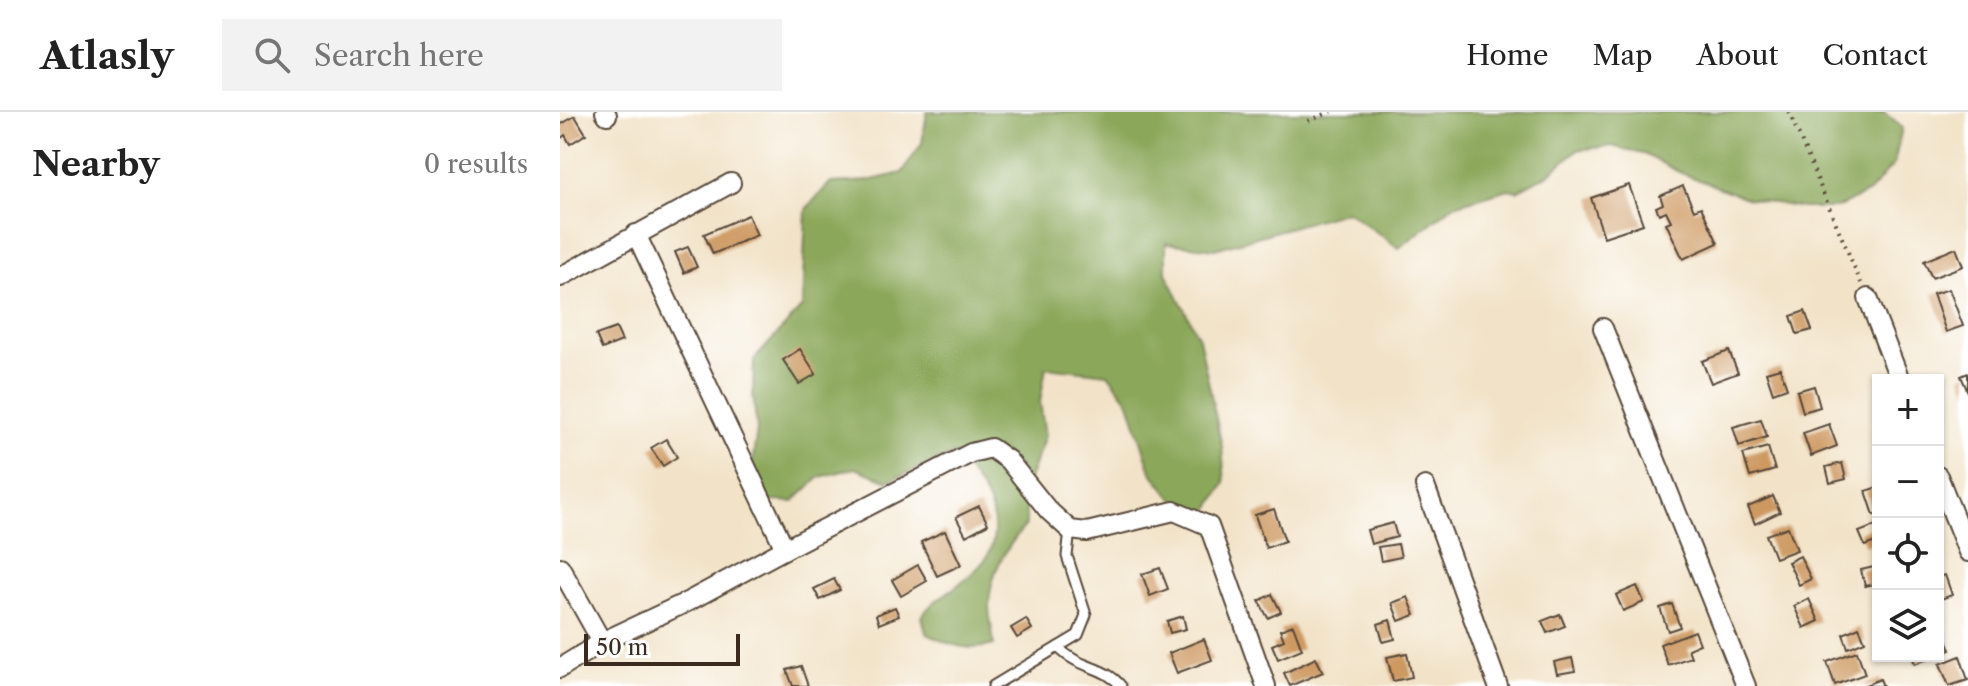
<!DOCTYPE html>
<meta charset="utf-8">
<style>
:root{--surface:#fff;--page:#f2f2f2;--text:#222;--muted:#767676;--line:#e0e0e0}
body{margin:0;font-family:"Libre Caslon Text",serif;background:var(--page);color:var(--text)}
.controls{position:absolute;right:24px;bottom:24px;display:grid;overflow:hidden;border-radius:0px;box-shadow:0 2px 6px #0004}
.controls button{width:72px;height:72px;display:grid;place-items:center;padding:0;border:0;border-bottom:2px solid var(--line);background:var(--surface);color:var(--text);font:40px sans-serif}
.scale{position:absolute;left:24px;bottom:20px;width:156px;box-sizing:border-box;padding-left:8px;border:4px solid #3b2a1e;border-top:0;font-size:22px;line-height:28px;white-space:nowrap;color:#3b2a1e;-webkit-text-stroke:6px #fff;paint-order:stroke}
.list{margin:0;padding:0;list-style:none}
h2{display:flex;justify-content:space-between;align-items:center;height:104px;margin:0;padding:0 32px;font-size:34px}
h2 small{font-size:26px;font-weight:400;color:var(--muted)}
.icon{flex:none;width:44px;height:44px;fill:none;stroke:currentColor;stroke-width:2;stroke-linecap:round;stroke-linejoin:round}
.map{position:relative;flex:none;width:1408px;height:574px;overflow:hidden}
header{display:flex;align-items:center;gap:48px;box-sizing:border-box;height:112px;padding:0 40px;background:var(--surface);border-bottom:2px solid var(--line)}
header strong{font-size:38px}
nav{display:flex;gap:44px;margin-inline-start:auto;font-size:28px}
.search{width:560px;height:72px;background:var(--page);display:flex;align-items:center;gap:20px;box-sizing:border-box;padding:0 28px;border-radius:0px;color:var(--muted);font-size:30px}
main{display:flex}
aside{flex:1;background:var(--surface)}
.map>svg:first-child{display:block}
.forest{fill:#8ba75a;stroke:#63683c;stroke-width:2}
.building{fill:#cd9960}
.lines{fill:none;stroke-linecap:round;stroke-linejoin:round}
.service-casing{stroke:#564638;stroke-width:13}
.minor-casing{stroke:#564638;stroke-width:22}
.path{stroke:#564638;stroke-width:4;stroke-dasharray:2 6;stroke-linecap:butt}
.service{stroke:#fff;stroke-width:9}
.minor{stroke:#fff;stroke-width:18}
</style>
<header>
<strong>Atlasly</strong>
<div class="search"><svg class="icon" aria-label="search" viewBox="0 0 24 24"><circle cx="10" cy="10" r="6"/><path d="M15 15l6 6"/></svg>Search here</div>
<nav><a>Home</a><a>Map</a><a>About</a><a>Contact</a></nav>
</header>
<main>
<aside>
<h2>Nearby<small>0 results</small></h2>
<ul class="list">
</ul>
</aside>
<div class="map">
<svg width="1408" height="574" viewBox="0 0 1408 574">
<rect width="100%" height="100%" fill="#fff"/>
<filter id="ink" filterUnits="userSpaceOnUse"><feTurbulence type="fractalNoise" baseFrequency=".0125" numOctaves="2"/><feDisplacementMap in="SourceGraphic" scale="16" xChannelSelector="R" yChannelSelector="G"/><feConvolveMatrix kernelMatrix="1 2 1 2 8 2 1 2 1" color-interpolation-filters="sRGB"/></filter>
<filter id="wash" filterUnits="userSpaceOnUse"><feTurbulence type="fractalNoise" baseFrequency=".006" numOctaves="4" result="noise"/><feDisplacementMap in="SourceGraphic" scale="32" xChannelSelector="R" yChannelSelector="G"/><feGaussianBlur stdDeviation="1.8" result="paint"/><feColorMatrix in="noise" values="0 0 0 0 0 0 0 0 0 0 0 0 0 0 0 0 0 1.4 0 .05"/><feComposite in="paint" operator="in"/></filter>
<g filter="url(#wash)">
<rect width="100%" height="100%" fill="#f2e3c8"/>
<!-- forest -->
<path class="forest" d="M 367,0 L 1324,0 L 1342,16 L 1334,52 L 1309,80 L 1277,96 L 1242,96 L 1186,86 L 1119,60 L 1086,43 L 1052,34 L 1017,38 L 989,62 L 957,79 L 949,77 L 894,93 L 839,136 L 787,99 L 655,137 L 606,131 L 606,161 L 639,226 L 662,335 L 665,371 L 646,402 L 613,387 L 591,360 L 569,290 L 548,262 L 486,255 L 480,290 L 485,324 L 466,375 L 466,413 C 445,437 430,460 429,494 C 429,506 433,520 434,533 C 410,540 388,534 366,521 L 362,504 C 373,488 384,484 399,472 C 407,465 416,459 422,451 C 428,446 431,437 433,429 C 440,393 415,368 394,342 L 328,369 L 295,356 L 260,365 L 233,390 L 196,388 L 192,353 L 197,318 L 193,283 L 194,248 L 242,195 L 246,97 L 270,71 L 307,69 L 342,61 L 362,31 Z"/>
<g id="blocks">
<!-- building -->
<g class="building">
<path d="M 15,4 L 26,22 L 10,32 L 5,23 L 0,27 L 0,13 Z"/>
<path d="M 1069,73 L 1083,112 L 1044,125 L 1031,86 Z"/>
<path d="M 1123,74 L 1134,98 L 1141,95 L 1158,131 L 1123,147 L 1106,111 L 1111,109 L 1106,99 L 1099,102 L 1096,95 L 1103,92 L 1100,84 Z"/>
<path d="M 188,103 L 197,123 L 153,142 L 144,122 Z"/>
<path d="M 128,135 L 137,155 L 124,161 L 115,140 Z"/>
<path d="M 1396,136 L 1403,154 L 1372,166 L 1364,149 Z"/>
<path d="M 1389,177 L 1403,214 L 1386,220 L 1373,182 Z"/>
<path d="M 1245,199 L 1252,218 L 1237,222 L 1231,204 Z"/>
<path d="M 56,216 L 62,229 L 42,237 L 36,223 Z"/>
<path d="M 240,237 L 256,262 L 239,272 L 223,248 Z"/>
<path d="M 1169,239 L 1178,261 L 1151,271 L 1142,249 Z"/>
<path d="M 1220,256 L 1227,276 L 1213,281 L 1206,260 Z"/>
<path d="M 1408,261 L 1408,280 L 1401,264 Z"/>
<path d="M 1254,274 L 1260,295 L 1243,300 L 1237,279 Z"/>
<path d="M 1201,307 L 1207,325 L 1179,334 L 1173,315 Z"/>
<path d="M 1269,312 L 1277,334 L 1251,344 L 1243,321 Z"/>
<path d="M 106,327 L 117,345 L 103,354 L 91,336 Z"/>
<path d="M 1208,335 L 1215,358 L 1190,365 L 1183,342 Z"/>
<path d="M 1282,351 L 1286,367 L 1270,371 L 1266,355 Z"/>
<path d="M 1318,375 L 1318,402 L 1314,403 L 1306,379 Z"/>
<path d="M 1213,384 L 1220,400 L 1195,412 L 1188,395 Z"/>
<path d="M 419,394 L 428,412 L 406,424 L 396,405 Z"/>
<path d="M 714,397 L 725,429 L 706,436 L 695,403 Z"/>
<path d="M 833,411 L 837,425 L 811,432 L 807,418 Z"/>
<path d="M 1317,413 L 1318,429 L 1305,434 L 1299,420 Z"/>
<path d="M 1228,415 L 1237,438 L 1215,446 L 1206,423 Z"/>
<path d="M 385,419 L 401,453 L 377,464 L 361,430 Z"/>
<path d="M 838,432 L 841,445 L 821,449 L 818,435 Z"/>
<path d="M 1240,444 L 1251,467 L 1239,473 L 1228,450 Z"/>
<path d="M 358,453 L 367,469 L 341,484 L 332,468 Z"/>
<path d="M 1318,454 L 1318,471 L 1305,474 L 1301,458 Z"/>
<path d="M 600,456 L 608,477 L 590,484 L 582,462 Z"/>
<path d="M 1385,463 L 1392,483 L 1378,488 L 1378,465 Z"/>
<path d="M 274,467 L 280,478 L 260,488 L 254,477 Z"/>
<path d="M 1077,474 L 1084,490 L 1063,499 L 1056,483 Z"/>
<path d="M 712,482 L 721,500 L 708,506 L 699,489 Z"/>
<path d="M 848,485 L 855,503 L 839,509 L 832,491 Z"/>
<path d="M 1249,487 L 1259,509 L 1244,516 L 1234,494 Z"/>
<path d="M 1112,492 L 1120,515 L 1108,519 L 1100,496 Z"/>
<path d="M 335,495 L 339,504 L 319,512 L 316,503 Z"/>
<path d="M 1000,502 L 1005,514 L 987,521 L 982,509 Z"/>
<path d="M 623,504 L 626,517 L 610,521 L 607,509 Z"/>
<path d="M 466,507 L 472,517 L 457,526 L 451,516 Z"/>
<path d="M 830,508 L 835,527 L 823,530 L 818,512 Z"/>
<path d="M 733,513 L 742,537 L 718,547 L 712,533 L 724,528 L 720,518 Z"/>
<path d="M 1299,515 L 1305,529 L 1288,536 L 1283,522 Z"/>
<path d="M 1135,519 L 1140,532 L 1128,537 L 1131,545 L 1108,553 L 1100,532 Z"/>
<path d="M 1385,522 L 1391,538 L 1378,543 L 1378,524 Z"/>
<path d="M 644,527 L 652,548 L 617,561 L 609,541 Z"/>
<path d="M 1297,539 L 1305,562 L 1275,573 L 1267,550 Z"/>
<path d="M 847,541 L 852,565 L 833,569 L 827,545 Z"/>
<path d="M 1352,544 L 1375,544 L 1355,552 Z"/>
<path d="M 1400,544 L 1408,568 L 1389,574 L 1380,552 Z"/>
<path d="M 756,546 L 763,560 L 730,574 L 724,561 Z"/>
<path d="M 1012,546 L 1015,559 L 997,562 L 994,550 Z"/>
<path d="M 241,554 L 248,574 L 233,574 L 227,558 Z"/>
<path d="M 1320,567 L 1323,574 L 1303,574 Z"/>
</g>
</g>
</g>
<g filter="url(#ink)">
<use href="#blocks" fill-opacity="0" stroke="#564638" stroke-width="2"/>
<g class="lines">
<defs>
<g id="service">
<path d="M 498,535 C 518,557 544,553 561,574"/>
<path d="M 433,574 L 518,523 L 526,503 L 507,444 L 510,418"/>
</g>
<g id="minor">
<path d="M 45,0 L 47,3"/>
<path d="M 76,122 L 225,437 L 411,341 L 431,336 L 448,348 L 488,398 L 510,418 L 527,420 L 614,399 L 649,414 L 706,574"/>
<path d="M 0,165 L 171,71"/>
<path d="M 1308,186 L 1340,268"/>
<path d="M 1043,216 L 1186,574"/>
<path d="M 1378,364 L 1408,440"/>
<path d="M 865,374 L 938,574"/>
<path d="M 0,455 L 42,530"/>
<path d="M 0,556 L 42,530 L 129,489 L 225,437"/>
</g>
</defs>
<!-- service casing -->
<use href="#service" class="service-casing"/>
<!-- minor casing -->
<use href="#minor" class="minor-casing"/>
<!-- path -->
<g class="path">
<path d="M 1229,0 L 1301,171"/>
<path d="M 748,9 L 771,0"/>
</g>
<!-- service -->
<use href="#service" class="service"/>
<!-- minor -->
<use href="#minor" class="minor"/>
</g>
</g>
</svg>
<div class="controls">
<button>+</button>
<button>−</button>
<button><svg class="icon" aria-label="locate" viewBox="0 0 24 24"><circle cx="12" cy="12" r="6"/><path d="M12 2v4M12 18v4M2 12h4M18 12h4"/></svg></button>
<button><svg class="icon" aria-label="layers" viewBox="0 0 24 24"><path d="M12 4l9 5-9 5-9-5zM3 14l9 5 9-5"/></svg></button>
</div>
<div class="scale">50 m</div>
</div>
</main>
